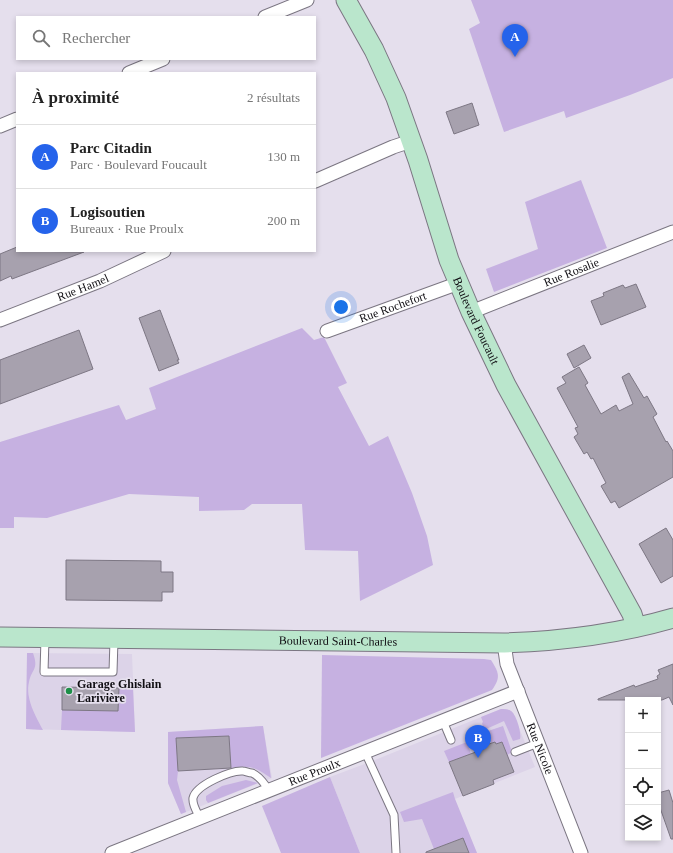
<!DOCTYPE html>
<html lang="fr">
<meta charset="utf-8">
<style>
:root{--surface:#fff;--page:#f2f2f2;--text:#222;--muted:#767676;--line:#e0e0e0;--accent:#2563eb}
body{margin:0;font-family:"Times New Roman",serif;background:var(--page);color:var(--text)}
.controls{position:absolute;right:12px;bottom:12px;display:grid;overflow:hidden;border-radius:0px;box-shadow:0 2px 6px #0003}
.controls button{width:36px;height:36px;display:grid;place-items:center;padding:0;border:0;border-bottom:1px solid var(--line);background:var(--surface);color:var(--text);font:20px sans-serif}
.you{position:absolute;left:341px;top:307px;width:14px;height:14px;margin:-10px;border:3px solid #fff;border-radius:50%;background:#1a73e8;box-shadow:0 0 0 6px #1a73e833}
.badge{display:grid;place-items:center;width:26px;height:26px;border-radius:50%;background:var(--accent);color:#fff;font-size:13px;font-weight:700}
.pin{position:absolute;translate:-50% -33px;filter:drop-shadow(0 1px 2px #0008)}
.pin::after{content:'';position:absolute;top:21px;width:14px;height:12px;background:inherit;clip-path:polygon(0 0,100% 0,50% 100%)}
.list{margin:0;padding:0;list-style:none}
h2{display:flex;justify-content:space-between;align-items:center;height:52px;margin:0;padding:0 16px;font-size:17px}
h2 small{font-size:13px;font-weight:400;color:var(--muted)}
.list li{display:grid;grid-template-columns:26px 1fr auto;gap:12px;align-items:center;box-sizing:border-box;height:64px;padding:0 16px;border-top:1px solid var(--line)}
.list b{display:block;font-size:15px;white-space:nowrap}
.list p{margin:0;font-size:13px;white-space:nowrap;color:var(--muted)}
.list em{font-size:13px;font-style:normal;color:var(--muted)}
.icon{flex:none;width:22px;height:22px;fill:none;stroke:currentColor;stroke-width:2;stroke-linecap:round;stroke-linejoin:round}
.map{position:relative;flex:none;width:673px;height:853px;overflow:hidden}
.search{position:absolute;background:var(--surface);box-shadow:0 2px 6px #0003;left:16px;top:16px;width:300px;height:44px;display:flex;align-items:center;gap:10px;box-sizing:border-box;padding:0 14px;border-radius:0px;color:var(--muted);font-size:15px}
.panel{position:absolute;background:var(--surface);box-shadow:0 2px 6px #0003;left:16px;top:72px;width:300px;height:180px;border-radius:0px}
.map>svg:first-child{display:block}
.built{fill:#dcd3e8}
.green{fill:#c6b1e1}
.building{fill:#a7a1ae;stroke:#7d7784}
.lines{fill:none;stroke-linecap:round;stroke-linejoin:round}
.lane-casing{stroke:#7b7682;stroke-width:9}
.street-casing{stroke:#7b7682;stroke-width:15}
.secondary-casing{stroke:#7b7682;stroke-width:21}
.lane{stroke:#fff;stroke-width:7}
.street{stroke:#fff;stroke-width:13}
.secondary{stroke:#bae6cc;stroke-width:19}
.poi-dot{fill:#1d8f48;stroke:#e5dfed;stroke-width:1.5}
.labels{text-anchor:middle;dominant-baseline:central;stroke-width:3.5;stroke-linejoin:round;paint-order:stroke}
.street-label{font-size:12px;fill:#0f0d12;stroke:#e5dfed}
.poi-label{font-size:12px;font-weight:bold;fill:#0f0d12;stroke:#e5dfed;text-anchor:start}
</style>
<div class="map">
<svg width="673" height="853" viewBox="0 0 673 853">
<rect width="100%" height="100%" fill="#e5dfed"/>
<!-- built -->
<g class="built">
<path d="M 27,653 L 132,654 L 135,732 L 26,729 Z"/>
<path d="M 501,709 L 506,709 L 513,713 L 535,767 L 455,799 L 477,853 L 360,853 L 330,777 L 370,762 Z"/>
<path d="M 263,726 L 272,778 L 181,814 L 168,783 L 168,732 Z"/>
</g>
<!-- green -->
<g class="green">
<path d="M 471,0 L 673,0 L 673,78 L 630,95 L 566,118 L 564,111 L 504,132 L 469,29 L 480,23 Z"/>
<path d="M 581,180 L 607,248 L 494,292 L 486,269 L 538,249 L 525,202 Z"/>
<path d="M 302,328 L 314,340 L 324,337 L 347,383 L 338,387 L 369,446 L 388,436 L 412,493 L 427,536 L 433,565 L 360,601 L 358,551 L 305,550 L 302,504 L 252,504 L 244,510 L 199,511 L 199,497 L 129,494 L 47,518 L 14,517 L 14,528 L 0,528 L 0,442 L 119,405 L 126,420 L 156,409 L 149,388 Z"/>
<path d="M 27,653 L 33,653 C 39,670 32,668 29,682 C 25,698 36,717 43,730 L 26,729 Z"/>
<path d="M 322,655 L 484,659 L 491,660 C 499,673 501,677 492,690 L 321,758 Z"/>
<path d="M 119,688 L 133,689 L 135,732 L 61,730 L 62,710 L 118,711 Z"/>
<path d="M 501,709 C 505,709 508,709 511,711 C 516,714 522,733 520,739 L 513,741 L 504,721 L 484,730 L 482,723 L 483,722 L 481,717 Z"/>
<path d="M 263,726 L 271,778 C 255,767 251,765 231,768 L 229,736 L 177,738 L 178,771 L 177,780 L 186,812 L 181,814 L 168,783 L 168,732 Z"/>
<path d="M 503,726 L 512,752 L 507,755 L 502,742 L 496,744 L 495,742 L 491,743 L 491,739 L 488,731 Z"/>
<path d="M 467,742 L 471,754 L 449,762 L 444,751 Z"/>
<path d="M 330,777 L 360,853 L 281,853 L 262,806 Z"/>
<path d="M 246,780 L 258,783 L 208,803 L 206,800 L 206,796 L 222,786 Z"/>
<path d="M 453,792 L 455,799 L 477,853 L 469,853 L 463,838 L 434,849 L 422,819 L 404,822 L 400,812 Z"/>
</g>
<!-- building -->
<g class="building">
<path d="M 472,103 L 479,125 L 454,134 L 446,112 Z"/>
<path d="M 17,247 L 17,251 L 84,252 L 12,279 L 11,276 L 0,281 L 0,254 Z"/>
<path d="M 636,284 L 646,307 L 601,325 L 591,301 L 604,296 L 603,293 L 623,285 L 625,288 Z"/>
<path d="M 160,310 L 179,360 L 177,360 L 179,363 L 159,371 L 139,318 Z"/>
<path d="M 79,330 L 93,369 L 0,404 L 0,360 Z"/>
<path d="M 584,345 L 591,358 L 574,368 L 567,354 Z"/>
<path d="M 579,367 L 588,383 L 585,385 L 601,414 L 616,405 L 619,411 L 633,404 L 622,377 L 629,373 L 644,398 L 647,396 L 657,414 L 653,417 L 666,442 L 667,441 L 673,451 L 673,477 L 619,508 L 615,501 L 611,503 L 601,486 L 606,483 L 593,458 L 591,459 L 587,452 L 584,454 L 574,437 L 578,434 L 575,428 L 578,427 L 557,388 L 566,383 L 562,377 Z"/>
<path d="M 666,528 L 673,540 L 673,576 L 661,583 L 639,544 Z"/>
<path d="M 66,560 L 161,561 L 161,572 L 173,572 L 173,592 L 162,592 L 162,601 L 66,600 Z"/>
<path d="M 673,664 L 673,705 L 669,697 L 662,700 L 598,700 L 598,699 L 634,685 L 635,687 L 658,679 L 657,676 L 660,674 L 658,670 Z"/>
<path d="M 62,687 L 119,688 L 118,711 L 62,710 Z"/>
<path d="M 229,736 L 231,768 L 178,771 L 176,738 Z"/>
<path d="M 495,742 L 496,744 L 502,742 L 514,772 L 493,780 L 494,784 L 463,796 L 449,762 L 484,749 L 483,746 Z"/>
<path d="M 669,790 L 673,803 L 673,839 L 671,839 L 658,802 L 658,793 Z"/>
<path d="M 463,838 L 469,853 L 426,853 L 426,852 Z"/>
</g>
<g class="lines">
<defs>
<g id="lane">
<path d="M 45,638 L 44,672 L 113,672 L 114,640"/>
<path d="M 443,721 L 451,740"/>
<path d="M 365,752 L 394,815 L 396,853"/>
<path d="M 515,752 L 538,743"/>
<path d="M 200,818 C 197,812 192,805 193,798 C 196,785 231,770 243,771 C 245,771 249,773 252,773 C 260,776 264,784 269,790"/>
</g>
<g id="street">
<path d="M 265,17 L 307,0"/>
<path d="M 129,73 L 163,59"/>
<path d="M 0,126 L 17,119"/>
<path d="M 315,181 L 393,147 L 411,141"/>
<path id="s1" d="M 471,312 L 673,232"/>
<path id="s2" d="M 0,320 L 100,281 L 164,251"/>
<path id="s3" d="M 327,331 L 459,283"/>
<path id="s4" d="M 504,643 L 507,664 L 581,853"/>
<path id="s5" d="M 112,853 L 518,691"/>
</g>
<g id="secondary">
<path id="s6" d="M 346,0 L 374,50 L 396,98 L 418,160 L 449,260 L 471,312 L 506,385 L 632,614 L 636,627"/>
<path id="s7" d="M 0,637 L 504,643 C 561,641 618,634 673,618"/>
</g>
</defs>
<!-- lane casing -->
<use href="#lane" class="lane-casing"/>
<!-- street casing -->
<use href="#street" class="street-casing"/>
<!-- secondary casing -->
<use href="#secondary" class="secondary-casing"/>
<!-- lane -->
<use href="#lane" class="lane"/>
<!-- street -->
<use href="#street" class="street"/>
<!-- secondary -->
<use href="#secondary" class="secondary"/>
</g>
<!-- markers -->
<circle class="poi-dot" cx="69" cy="691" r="4"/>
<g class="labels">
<!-- street labels -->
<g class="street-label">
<text stroke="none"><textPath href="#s1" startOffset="108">Rue Rosalie</textPath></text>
<text stroke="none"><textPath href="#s2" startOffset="89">Rue Hamel</textPath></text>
<text stroke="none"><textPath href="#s3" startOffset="70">Rue Rochefort</textPath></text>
<text stroke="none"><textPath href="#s6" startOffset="347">Boulevard Foucault</textPath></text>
<text stroke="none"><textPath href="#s7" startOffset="338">Boulevard Saint-Charles</textPath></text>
<text stroke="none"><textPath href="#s4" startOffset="112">Rue Nicole</textPath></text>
<text stroke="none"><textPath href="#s5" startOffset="218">Rue Proulx</textPath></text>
</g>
<!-- poi labels -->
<g class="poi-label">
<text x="77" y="684">Garage Ghislain<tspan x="77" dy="14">Larivière</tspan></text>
</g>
</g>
</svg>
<div class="controls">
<button>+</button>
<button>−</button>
<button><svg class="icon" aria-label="locate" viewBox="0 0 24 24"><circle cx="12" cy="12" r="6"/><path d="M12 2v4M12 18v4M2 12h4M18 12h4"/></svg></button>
<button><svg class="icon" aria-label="layers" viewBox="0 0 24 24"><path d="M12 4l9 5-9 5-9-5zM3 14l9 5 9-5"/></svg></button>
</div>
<div class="you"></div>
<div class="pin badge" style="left:515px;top:57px">A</div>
<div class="pin badge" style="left:478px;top:758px">B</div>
<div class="search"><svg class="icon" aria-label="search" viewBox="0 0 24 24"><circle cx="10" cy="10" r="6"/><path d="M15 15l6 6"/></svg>Rechercher</div>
<section class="panel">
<h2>À proximité<small>2 résultats</small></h2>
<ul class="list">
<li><span class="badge">A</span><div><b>Parc Citadin</b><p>Parc · Boulevard Foucault</p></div><em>130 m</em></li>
<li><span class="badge">B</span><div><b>Logisoutien</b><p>Bureaux · Rue Proulx</p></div><em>200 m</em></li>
</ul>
</section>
</div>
